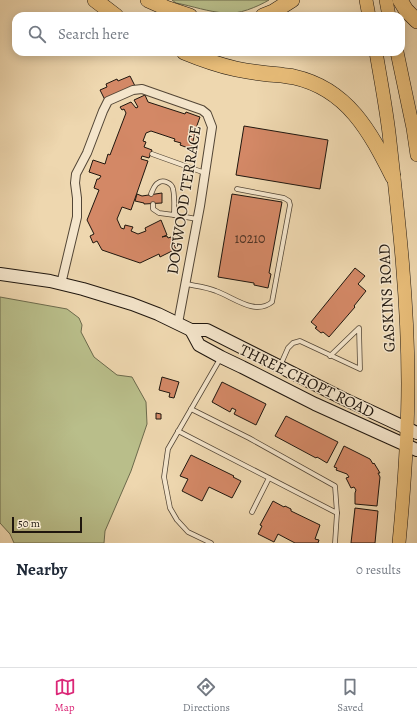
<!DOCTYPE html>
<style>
:root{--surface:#fff;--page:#f6f6f7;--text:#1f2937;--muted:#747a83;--line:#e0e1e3;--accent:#db2777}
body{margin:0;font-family:Alegreya,serif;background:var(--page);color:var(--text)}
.scale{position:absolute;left:12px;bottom:10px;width:70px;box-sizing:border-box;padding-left:4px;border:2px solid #1f160e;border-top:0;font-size:11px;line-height:14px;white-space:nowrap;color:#1f160e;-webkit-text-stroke:3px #f4e5cb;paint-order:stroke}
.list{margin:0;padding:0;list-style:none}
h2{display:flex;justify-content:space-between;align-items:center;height:52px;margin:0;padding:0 16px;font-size:17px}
h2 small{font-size:13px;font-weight:400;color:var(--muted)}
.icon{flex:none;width:22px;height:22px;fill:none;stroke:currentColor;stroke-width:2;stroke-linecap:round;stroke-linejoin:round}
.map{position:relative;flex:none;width:417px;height:543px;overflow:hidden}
.search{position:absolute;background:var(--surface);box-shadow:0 2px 10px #0003;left:12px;right:12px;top:12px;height:44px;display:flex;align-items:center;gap:10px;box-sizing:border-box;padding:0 14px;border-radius:12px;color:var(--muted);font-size:15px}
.sheet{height:124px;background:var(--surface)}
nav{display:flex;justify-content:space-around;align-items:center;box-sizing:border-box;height:56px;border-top:1px solid var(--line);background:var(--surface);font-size:11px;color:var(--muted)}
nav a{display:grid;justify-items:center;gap:2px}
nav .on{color:var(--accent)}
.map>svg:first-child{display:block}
.green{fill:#b9be8a;stroke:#6c6a4c}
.building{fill:#d38866;stroke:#1f160e}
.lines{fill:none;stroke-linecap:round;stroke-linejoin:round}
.lane-casing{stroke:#534636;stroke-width:5.5}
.street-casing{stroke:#534636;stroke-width:10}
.secondary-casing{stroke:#1f160e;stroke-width:14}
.primary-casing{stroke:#1f160e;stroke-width:14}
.highway-casing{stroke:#1f160e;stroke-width:16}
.lane{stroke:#f4e5cb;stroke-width:4}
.street{stroke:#f4e5cb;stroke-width:8}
.secondary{stroke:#f4e5cb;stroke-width:12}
.primary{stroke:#e7bc78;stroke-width:13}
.highway{stroke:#e7bc78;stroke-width:15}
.labels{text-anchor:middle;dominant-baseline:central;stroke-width:3;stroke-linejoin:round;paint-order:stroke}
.number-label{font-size:14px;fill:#4c3224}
.street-label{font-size:16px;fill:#1f160e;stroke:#f4e5cb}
</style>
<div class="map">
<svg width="417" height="543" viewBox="0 0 417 543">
<rect width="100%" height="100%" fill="#eed7af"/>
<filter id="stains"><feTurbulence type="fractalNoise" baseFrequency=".005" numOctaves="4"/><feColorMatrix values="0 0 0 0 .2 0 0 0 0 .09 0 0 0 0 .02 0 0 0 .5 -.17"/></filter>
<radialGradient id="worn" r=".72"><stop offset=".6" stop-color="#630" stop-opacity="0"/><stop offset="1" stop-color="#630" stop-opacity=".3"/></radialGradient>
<!-- green -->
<g class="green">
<path d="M 172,0 L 269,0 C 257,7 238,15 225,13 C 209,12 192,6 176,3 Z"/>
<path d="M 0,297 L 67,309 L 79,318 L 82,325 L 81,332 L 94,357 L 117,375 L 132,377 L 146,402 L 147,424 L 131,471 L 105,531 L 104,543 L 14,543 L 10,534 L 0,523 Z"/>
</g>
<!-- building -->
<g class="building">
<path d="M 130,76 L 135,86 L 105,100 L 100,90 L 107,87 L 106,84 L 117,79 L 118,81 Z"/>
<path d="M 145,95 L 148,102 L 185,114 L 186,112 L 200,117 L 195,131 L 189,129 L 189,131 L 195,133 L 191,149 L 180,145 L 181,143 L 174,141 L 175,139 L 151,131 L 146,133 L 143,141 L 146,142 L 144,147 L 152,150 L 149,158 L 142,156 L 141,159 L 148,161 L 131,210 L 122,207 L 117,219 L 121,228 L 124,229 L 125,225 L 133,227 L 131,231 L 138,234 L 146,231 L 145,228 L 161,220 L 167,235 L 162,237 L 167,236 L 168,238 L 171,237 L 176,249 L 160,257 L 159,254 L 140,263 L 102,250 L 97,241 L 93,243 L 90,236 L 94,234 L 87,220 L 99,190 L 94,188 L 97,179 L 99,179 L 101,176 L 89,172 L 93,160 L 105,164 L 108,154 L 110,155 L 126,113 L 124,109 L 122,110 L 120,107 L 131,102 L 136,108 L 138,107 L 134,100 Z"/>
<path d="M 244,126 L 328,140 L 320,189 L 236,175 Z"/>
<path d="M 162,193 L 162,203 L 144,204 L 144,203 L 135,201 L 137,194 L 142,196 Z"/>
<path d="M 232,194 L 282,202 L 269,273 L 271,274 L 268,288 L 254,285 L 254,283 L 218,277 Z"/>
<path d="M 355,268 L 365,276 L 358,284 L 366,291 L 354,306 L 355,307 L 329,337 L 323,332 L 321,333 L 315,328 L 317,327 L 311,322 Z"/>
<path d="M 162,377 L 179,382 L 174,398 L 169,397 L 170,393 L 159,390 Z"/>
<path d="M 222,382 L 266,404 L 256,425 L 234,414 L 236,410 L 232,408 L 230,412 L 212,402 Z"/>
<path d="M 156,413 L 161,414 L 161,419 L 156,419 Z"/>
<path d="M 286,416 L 338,442 L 327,463 L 317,457 L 316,458 L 275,436 Z"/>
<path d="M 344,446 L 370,459 L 373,464 L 374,463 L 380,473 L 378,473 L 380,477 L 377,506 L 355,504 L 355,493 L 356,490 L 354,487 L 351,488 L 346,478 L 349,477 L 347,474 L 336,470 L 337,468 L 334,467 Z"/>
<path d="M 191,455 L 234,476 L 233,477 L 241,481 L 232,498 L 209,487 L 202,501 L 182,491 L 188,479 L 180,476 Z"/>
<path d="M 273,501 L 284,507 L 285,506 L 291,509 L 291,511 L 320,525 L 315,539 L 319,540 L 318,543 L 295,543 L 278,534 L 274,542 L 258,534 L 262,526 L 260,525 Z"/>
<path d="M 355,508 L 378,511 L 375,543 L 351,543 Z"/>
</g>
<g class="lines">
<defs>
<g id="lane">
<path d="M 152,154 L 205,173"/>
<path d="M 151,194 C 153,190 154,185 158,183 C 163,179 172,183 173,189 C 175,197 174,207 174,215 L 159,213 L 153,209 L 153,204"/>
<path d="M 174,215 L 197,219"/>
<path d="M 186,284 C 196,286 207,287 216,291 C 233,297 255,316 272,302 L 290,205 L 289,201 L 284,198 L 237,189"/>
<path d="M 280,366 L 288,348 L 293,343 L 300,341 L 360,369 L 359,328 L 330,356"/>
<path d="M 178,431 L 337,513 L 335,486 L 249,438 L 191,409"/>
<path d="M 252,512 L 269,478"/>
<path d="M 211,543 L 188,532 L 177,520 L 170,508 L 164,477 L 168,449 L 220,359"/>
<path d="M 335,543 L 337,513"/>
</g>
<path id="street" d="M 61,284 L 77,217 L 77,198 L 75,183 L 76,174 L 87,153 L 103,111 L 108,101 L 133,90 L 142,89 L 202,110 L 207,114 L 212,127 L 200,206 L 178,323"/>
<g id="secondary">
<path d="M 0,274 L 50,281 L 83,289 L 132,304 L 158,314 L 191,330 L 207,330 L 344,399 L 417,433"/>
<path d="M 191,330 L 199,345 L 221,357 L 242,367 L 315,404 L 417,450"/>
</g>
<g id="primary">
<path d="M 366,0 L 369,16"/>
<path d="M 386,0 L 389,16"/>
<path d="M 376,52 C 381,82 387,112 390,142 C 399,222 408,302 408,383 C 408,436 404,490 399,543"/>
<path d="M 397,52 L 413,128 L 417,155"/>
</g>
<g id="highway">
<path d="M 95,0 L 116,16"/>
<path d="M 148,0 L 166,8 L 190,16"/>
<path d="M 400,0 L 406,10 L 417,21"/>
<path d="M 263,16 L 273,12 L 292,0"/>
<path d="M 184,52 C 201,59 218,65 236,69 C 251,72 266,74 281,75 C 285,76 290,76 294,77 C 348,89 370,132 393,177"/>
</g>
</defs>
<!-- lane casing -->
<use href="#lane" class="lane-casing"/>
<!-- street casing -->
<use href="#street" class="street-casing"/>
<!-- secondary casing -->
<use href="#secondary" class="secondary-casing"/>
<!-- primary casing -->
<use href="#primary" class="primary-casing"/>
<!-- highway casing -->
<use href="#highway" class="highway-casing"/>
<!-- lane -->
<use href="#lane" class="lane"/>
<!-- street -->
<use href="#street" class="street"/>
<!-- secondary -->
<use href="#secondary" class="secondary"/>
<!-- primary -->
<use href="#primary" class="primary"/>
<!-- highway -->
<use href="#highway" class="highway"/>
</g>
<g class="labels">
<!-- number labels -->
<g class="number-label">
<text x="250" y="238">10210</text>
</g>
<!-- street labels -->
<g class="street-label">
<text transform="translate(184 200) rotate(-81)">DOGWOOD TERRACE</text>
<text transform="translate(387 298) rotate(-93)">GASKINS ROAD</text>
<text transform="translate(307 381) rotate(26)">THREE CHOPT ROAD</text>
</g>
</g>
<rect width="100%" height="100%" filter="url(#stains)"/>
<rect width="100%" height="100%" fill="url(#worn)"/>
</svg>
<div class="scale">50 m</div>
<div class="search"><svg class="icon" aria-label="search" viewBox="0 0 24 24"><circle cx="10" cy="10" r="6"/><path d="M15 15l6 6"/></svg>Search here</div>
</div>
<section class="sheet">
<h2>Nearby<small>0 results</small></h2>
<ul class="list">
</ul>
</section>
<nav>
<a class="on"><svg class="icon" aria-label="map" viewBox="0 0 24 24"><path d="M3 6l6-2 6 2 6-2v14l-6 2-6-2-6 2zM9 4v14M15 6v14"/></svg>Map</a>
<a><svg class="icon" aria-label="directions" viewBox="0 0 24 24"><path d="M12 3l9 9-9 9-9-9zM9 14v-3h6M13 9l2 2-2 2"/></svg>Directions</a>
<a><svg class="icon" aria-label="saved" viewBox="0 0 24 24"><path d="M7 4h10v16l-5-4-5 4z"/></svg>Saved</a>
</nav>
